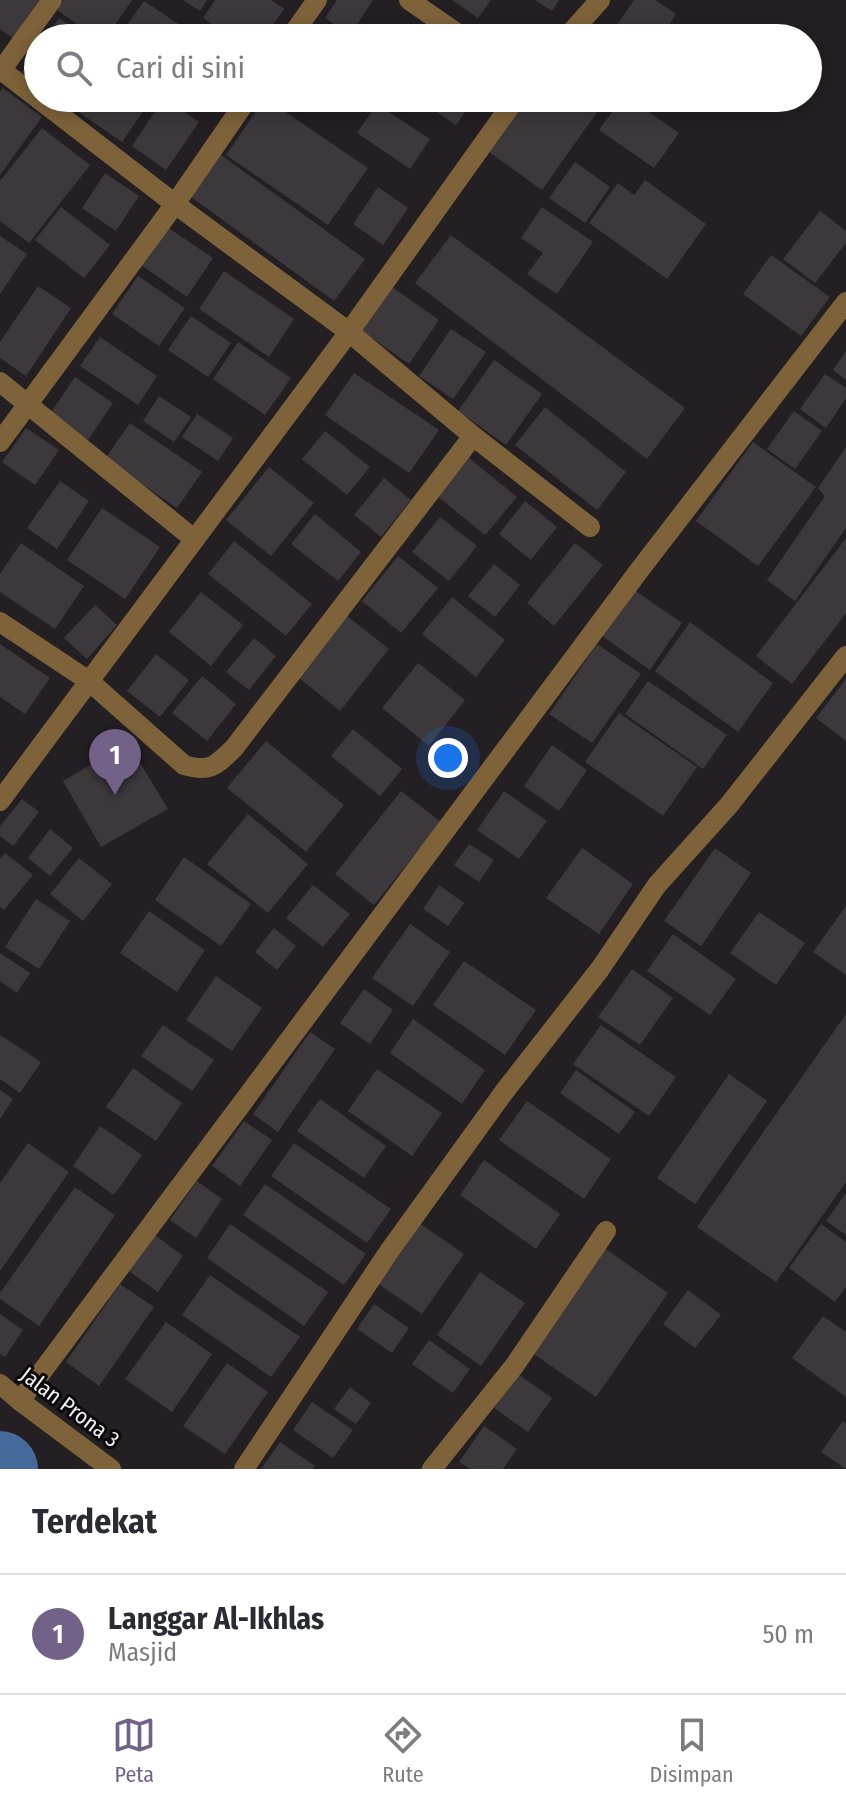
<!DOCTYPE html>
<html lang="id">
<style>
:root{--surface:#fff;--page:#f7f7f7;--text:#2b2b33;--muted:#7c7c81;--line:#e1e1e2;--accent:#726288}
body{margin:0;font-family:"Fira Sans Condensed",sans-serif;background:var(--page);color:var(--text)}
.you{position:absolute;left:448px;top:758px;width:28px;height:28px;margin:-20px;border:6px solid #fff;border-radius:50%;background:#1a73e8;box-shadow:0 0 0 12px #1a73e833}
.badge{display:grid;place-items:center;width:52px;height:52px;border-radius:50%;background:var(--accent);color:#fff;font-size:26px;font-weight:700}
.pin{position:absolute;translate:-50% -66px;filter:drop-shadow(0 2px 4px #0008)}
.pin::after{content:'';position:absolute;top:42px;width:28px;height:24px;background:inherit;clip-path:polygon(0 0,100% 0,50% 100%)}
.list{margin:0;padding:0;list-style:none}
h2{display:flex;justify-content:space-between;align-items:center;height:104px;margin:0;padding:0 32px;font-size:34px}
h2 small{font-size:26px;font-weight:400;color:var(--muted)}
.list li{display:grid;grid-template-columns:52px 1fr auto;gap:24px;align-items:center;box-sizing:border-box;height:120px;padding:0 32px;border-top:2px solid var(--line)}
.list b{display:block;font-size:30px;white-space:nowrap}
.list p{margin:0;font-size:26px;white-space:nowrap;color:var(--muted)}
.list em{font-size:26px;font-style:normal;color:var(--muted)}
.icon{flex:none;width:44px;height:44px;fill:none;stroke:currentColor;stroke-width:2;stroke-linecap:round;stroke-linejoin:round}
.map{position:relative;flex:none;width:846px;height:1469px;overflow:hidden}
.search{position:absolute;background:var(--surface);box-shadow:0 4px 20px #0003;left:24px;right:24px;top:24px;height:88px;display:flex;align-items:center;gap:20px;box-sizing:border-box;padding:0 28px;border-radius:44px;color:var(--muted);font-size:30px}
.sheet{height:224px;background:var(--surface)}
nav{display:flex;justify-content:space-around;align-items:center;box-sizing:border-box;height:112px;border-top:2px solid var(--line);background:var(--surface);font-size:22px;color:var(--muted)}
nav a{display:grid;justify-items:center;gap:4px}
nav .on{color:var(--accent)}
.map>svg:first-child{display:block}
.lines{fill:none;stroke-linecap:round;stroke-linejoin:round}
.river{stroke:#44699a;stroke-width:74}
.building{fill:#3d383c}
.minor{stroke:#7e633a;stroke-width:20}
.labels{text-anchor:middle;dominant-baseline:central;stroke-width:6;stroke-linejoin:round;paint-order:stroke}
.street-label{font-size:22px;fill:#f3eff2;stroke:#0b090b}
</style>
<div class="map">
<svg width="846" height="1469" viewBox="0 0 846 1469">
<rect width="100%" height="100%" fill="#231f23"/>
<g class="lines">
<!-- river -->
<path class="river" d="M 0,1468 L 1,1469"/>
</g>
<!-- building -->
<g class="building">
<path d="M 0,0 L 39,0 L 13,38 L 0,29 Z"/>
<path d="M 64,0 L 132,0 L 106,38 L 97,38 L 57,10 Z"/>
<path d="M 183,0 L 207,0 L 200,11 Z"/>
<path d="M 215,0 L 271,0 L 284,9 L 264,38 L 233,38 L 203,18 Z"/>
<path d="M 337,0 L 373,0 L 350,35 L 325,18 Z"/>
<path d="M 452,0 L 491,0 L 478,18 Z"/>
<path d="M 535,0 L 559,0 L 552,11 Z"/>
<path d="M 634,0 L 655,0 L 676,14 L 661,38 L 608,38 Z"/>
<path d="M 144,1 L 195,35 L 193,38 L 118,38 Z"/>
<path d="M 59,18 L 87,38 L 45,38 Z"/>
<path d="M 427,22 L 450,38 L 416,38 Z"/>
<path d="M 38,49 L 38,83 L 22,72 Z"/>
<path d="M 3,88 L 42,117 L 0,175 L 0,92 Z"/>
<path d="M 68,98 L 152,98 L 122,142 L 65,103 Z"/>
<path d="M 164,98 L 199,122 L 166,170 L 132,146 Z"/>
<path d="M 186,98 L 213,98 L 204,111 Z"/>
<path d="M 265,98 L 368,168 L 328,225 L 226,155 Z"/>
<path d="M 416,98 L 475,98 L 456,125 Z"/>
<path d="M 527,98 L 593,98 L 602,105 L 542,190 L 489,152 Z"/>
<path d="M 622,98 L 629,98 L 679,133 L 654,168 L 599,130 Z"/>
<path d="M 377,104 L 430,139 L 410,169 L 357,133 Z"/>
<path d="M 42,128 L 90,165 L 29,243 L 0,221 L 0,181 Z"/>
<path d="M 217,152 L 365,259 L 334,301 L 187,194 Z"/>
<path d="M 575,162 L 610,187 L 585,223 L 549,198 Z"/>
<path d="M 105,173 L 139,196 L 116,231 L 82,208 Z"/>
<path d="M 645,180 L 706,224 L 667,279 L 589,223 L 618,183 L 634,195 Z"/>
<path d="M 378,187 L 408,208 L 383,245 L 353,224 Z"/>
<path d="M 61,207 L 110,245 L 84,278 L 35,240 Z"/>
<path d="M 542,207 L 593,242 L 557,294 L 527,274 L 543,253 L 521,238 Z"/>
<path d="M 820,211 L 846,231 L 846,243 L 815,283 L 783,259 Z"/>
<path d="M 164,225 L 213,258 L 187,297 L 138,263 Z"/>
<path d="M 451,235 L 685,408 L 647,459 L 415,283 Z"/>
<path d="M 0,236 L 27,254 L 0,294 Z"/>
<path d="M 771,255 L 830,297 L 801,336 L 743,294 Z"/>
<path d="M 224,271 L 294,319 L 269,357 L 199,309 Z"/>
<path d="M 138,276 L 185,308 L 159,346 L 112,314 Z"/>
<path d="M 38,286 L 71,308 L 26,376 L 0,358 L 0,342 Z"/>
<path d="M 392,287 L 439,320 L 409,364 L 362,331 Z"/>
<path d="M 191,316 L 231,343 L 208,377 L 168,350 Z"/>
<path d="M 451,329 L 486,352 L 453,399 L 419,376 Z"/>
<path d="M 100,337 L 157,376 L 138,405 L 80,366 Z"/>
<path d="M 238,342 L 291,378 L 265,415 L 213,379 Z"/>
<path d="M 846,351 L 846,380 L 833,370 Z"/>
<path d="M 494,360 L 542,394 L 506,445 L 458,411 Z"/>
<path d="M 354,373 L 439,430 L 409,473 L 325,415 Z"/>
<path d="M 825,374 L 846,388 L 846,398 L 826,428 L 800,409 Z"/>
<path d="M 75,377 L 113,403 L 88,440 L 50,414 Z"/>
<path d="M 159,396 L 191,417 L 174,442 L 143,421 Z"/>
<path d="M 545,407 L 626,472 L 597,510 L 515,445 Z"/>
<path d="M 794,411 L 822,431 L 795,469 L 767,449 Z"/>
<path d="M 197,414 L 233,438 L 218,461 L 182,437 Z"/>
<path d="M 130,423 L 202,472 L 177,508 L 105,459 Z"/>
<path d="M 26,428 L 59,450 L 35,485 L 2,462 Z"/>
<path d="M 325,431 L 370,467 L 347,495 L 302,459 Z"/>
<path d="M 753,442 L 816,487 L 758,566 L 696,521 Z"/>
<path d="M 846,447 L 846,528 L 795,601 L 767,580 L 825,496 L 818,488 Z"/>
<path d="M 468,457 L 517,497 L 485,535 L 436,495 Z"/>
<path d="M 269,467 L 314,503 L 271,556 L 226,520 Z"/>
<path d="M 384,478 L 411,500 L 381,537 L 354,515 Z"/>
<path d="M 60,481 L 89,501 L 57,549 L 27,528 Z"/>
<path d="M 525,501 L 557,527 L 531,560 L 499,534 Z"/>
<path d="M 102,508 L 160,547 L 125,599 L 67,560 Z"/>
<path d="M 315,514 L 361,552 L 338,581 L 291,544 Z"/>
<path d="M 440,517 L 477,546 L 449,581 L 412,552 Z"/>
<path d="M 846,538 L 846,613 L 792,684 L 756,656 Z"/>
<path d="M 234,541 L 312,604 L 286,636 L 208,574 Z"/>
<path d="M 21,543 L 84,586 L 55,629 L 0,592 L 0,574 Z"/>
<path d="M 575,543 L 603,565 L 554,626 L 527,603 Z"/>
<path d="M 398,556 L 438,588 L 401,633 L 362,601 Z"/>
<path d="M 494,564 L 520,585 L 495,617 L 468,596 Z"/>
<path d="M 630,587 L 682,623 L 650,670 L 598,633 Z"/>
<path d="M 201,592 L 243,625 L 211,666 L 169,632 Z"/>
<path d="M 452,597 L 505,640 L 476,677 L 422,634 Z"/>
<path d="M 95,605 L 117,625 L 87,659 L 64,638 Z"/>
<path d="M 347,616 L 389,649 L 340,711 L 298,677 Z"/>
<path d="M 690,622 L 773,683 L 738,732 L 655,671 Z"/>
<path d="M 254,638 L 276,656 L 249,690 L 226,672 Z"/>
<path d="M 0,644 L 50,678 L 25,714 L 0,697 Z"/>
<path d="M 597,644 L 641,674 L 592,743 L 549,714 Z"/>
<path d="M 156,654 L 189,680 L 160,717 L 127,691 Z"/>
<path d="M 418,663 L 465,700 L 429,746 L 382,708 Z"/>
<path d="M 202,676 L 236,704 L 207,741 L 172,713 Z"/>
<path d="M 846,679 L 846,741 L 816,718 Z"/>
<path d="M 648,681 L 727,735 L 703,769 L 625,714 Z"/>
<path d="M 619,713 L 697,767 L 663,816 L 585,762 Z"/>
<path d="M 353,729 L 402,769 L 380,796 L 331,756 Z"/>
<path d="M 266,741 L 344,805 L 306,852 L 227,788 Z"/>
<path d="M 128,743 L 168,809 L 101,847 L 63,781 Z"/>
<path d="M 552,745 L 587,770 L 559,811 L 524,786 Z"/>
<path d="M 401,791 L 441,822 L 374,905 L 335,874 Z"/>
<path d="M 504,791 L 547,821 L 519,859 L 477,830 Z"/>
<path d="M 22,799 L 39,812 L 13,846 L 0,836 L 0,826 Z"/>
<path d="M 248,814 L 308,864 L 268,913 L 207,864 Z"/>
<path d="M 50,829 L 73,848 L 50,876 L 28,858 Z"/>
<path d="M 469,844 L 494,860 L 479,882 L 454,865 Z"/>
<path d="M 582,848 L 633,884 L 599,934 L 546,898 Z"/>
<path d="M 715,848 L 751,873 L 701,946 L 664,921 Z"/>
<path d="M 5,853 L 33,875 L 4,910 L 0,907 L 0,859 Z"/>
<path d="M 184,857 L 251,904 L 221,946 L 155,900 Z"/>
<path d="M 79,858 L 112,884 L 83,921 L 50,894 Z"/>
<path d="M 313,885 L 350,914 L 323,947 L 286,918 Z"/>
<path d="M 439,885 L 464,903 L 448,926 L 423,909 Z"/>
<path d="M 36,899 L 70,921 L 39,969 L 5,947 Z"/>
<path d="M 846,906 L 846,975 L 813,952 Z"/>
<path d="M 149,911 L 205,950 L 177,992 L 120,953 Z"/>
<path d="M 759,912 L 805,943 L 776,985 L 730,953 Z"/>
<path d="M 410,924 L 450,952 L 413,1006 L 372,978 Z"/>
<path d="M 274,928 L 296,946 L 277,970 L 255,952 Z"/>
<path d="M 673,934 L 736,979 L 710,1015 L 647,971 Z"/>
<path d="M 0,953 L 30,973 L 17,993 L 0,981 Z"/>
<path d="M 464,961 L 536,1010 L 505,1055 L 433,1005 Z"/>
<path d="M 632,969 L 673,998 L 640,1045 L 598,1017 Z"/>
<path d="M 216,976 L 262,1008 L 232,1051 L 186,1020 Z"/>
<path d="M 364,989 L 393,1010 L 370,1044 L 340,1023 Z"/>
<path d="M 846,1014 L 846,1182 L 776,1282 L 697,1227 Z"/>
<path d="M 413,1019 L 485,1070 L 462,1104 L 390,1053 Z"/>
<path d="M 163,1025 L 214,1060 L 192,1091 L 141,1056 Z"/>
<path d="M 601,1025 L 676,1077 L 649,1116 L 573,1064 Z"/>
<path d="M 310,1032 L 335,1049 L 278,1132 L 253,1114 Z"/>
<path d="M 0,1035 L 41,1062 L 20,1093 L 0,1079 Z"/>
<path d="M 133,1068 L 182,1103 L 156,1141 L 106,1107 Z"/>
<path d="M 377,1069 L 442,1113 L 412,1156 L 348,1111 Z"/>
<path d="M 576,1070 L 635,1112 L 619,1134 L 560,1093 Z"/>
<path d="M 729,1074 L 767,1101 L 695,1204 L 657,1178 Z"/>
<path d="M 0,1090 L 13,1099 L 0,1119 Z"/>
<path d="M 320,1099 L 386,1146 L 364,1178 L 297,1131 Z"/>
<path d="M 527,1101 L 611,1159 L 584,1199 L 499,1140 Z"/>
<path d="M 244,1121 L 272,1140 L 240,1186 L 212,1166 Z"/>
<path d="M 100,1126 L 142,1155 L 114,1195 L 73,1166 Z"/>
<path d="M 28,1143 L 69,1172 L 0,1271 L 0,1183 Z"/>
<path d="M 294,1143 L 391,1209 L 367,1243 L 271,1176 Z"/>
<path d="M 484,1160 L 560,1214 L 536,1249 L 460,1195 Z"/>
<path d="M 197,1181 L 222,1199 L 196,1238 L 170,1220 Z"/>
<path d="M 265,1184 L 366,1254 L 344,1285 L 243,1215 Z"/>
<path d="M 75,1187 L 115,1215 L 39,1326 L 0,1299 L 0,1293 Z"/>
<path d="M 846,1193 L 846,1235 L 826,1221 Z"/>
<path d="M 419,1223 L 464,1254 L 422,1314 L 377,1283 Z"/>
<path d="M 230,1224 L 328,1292 L 304,1326 L 207,1258 Z"/>
<path d="M 821,1224 L 846,1242 L 846,1287 L 835,1302 L 789,1268 Z"/>
<path d="M 155,1235 L 183,1256 L 158,1292 L 129,1271 Z"/>
<path d="M 603,1247 L 668,1293 L 596,1397 L 531,1352 Z"/>
<path d="M 480,1272 L 525,1303 L 481,1366 L 437,1335 Z"/>
<path d="M 210,1275 L 300,1337 L 271,1377 L 182,1315 Z"/>
<path d="M 120,1284 L 154,1307 L 99,1386 L 66,1362 Z"/>
<path d="M 688,1290 L 721,1315 L 695,1348 L 663,1324 Z"/>
<path d="M 374,1304 L 409,1328 L 392,1353 L 357,1329 Z"/>
<path d="M 0,1314 L 23,1330 L 5,1357 L 0,1354 Z"/>
<path d="M 823,1316 L 846,1332 L 846,1397 L 792,1358 Z"/>
<path d="M 166,1322 L 212,1354 L 172,1412 L 125,1379 Z"/>
<path d="M 429,1340 L 470,1369 L 453,1393 L 412,1364 Z"/>
<path d="M 227,1363 L 268,1392 L 225,1454 L 183,1426 Z"/>
<path d="M 518,1374 L 552,1398 L 528,1432 L 494,1408 Z"/>
<path d="M 350,1387 L 371,1403 L 356,1424 L 334,1409 Z"/>
<path d="M 312,1402 L 353,1430 L 333,1458 L 293,1430 Z"/>
<path d="M 843,1421 L 846,1424 L 846,1469 L 821,1452 Z"/>
<path d="M 484,1426 L 517,1449 L 503,1469 L 470,1469 L 459,1462 Z"/>
<path d="M 280,1442 L 315,1466 L 313,1469 L 261,1469 Z"/>
</g>
<g class="lines">
<!-- minor -->
<g class="minor">
<path d="M 409,0 L 464,38"/>
<path d="M 290,38 L 317,0"/>
<path d="M 566,38 L 600,0"/>
<path d="M 0,69 L 175,204 L 349,332 L 473,436 L 590,527"/>
<path d="M 0,72 L 52,0"/>
<path d="M 0,382 L 194,539"/>
<path d="M 0,442 L 175,204 L 248,98"/>
<path d="M 0,622 L 89,681 L 184,765 C 211,773 216,765 234,748 L 473,436"/>
<path d="M 0,801 L 349,332 L 516,98"/>
<path d="M 0,1384 L 20,1401 L 111,1469"/>
<path d="M 20,1401 L 641,568 L 846,302"/>
<path d="M 244,1469 L 390,1250 L 504,1092 L 600,969 L 657,885 L 729,805 L 846,656"/>
<path d="M 432,1469 L 515,1365 L 606,1231"/>
</g>
</g>
<g class="labels">
<!-- street labels -->
<g class="street-label">
<text transform="translate(70 1407) rotate(37)">Jalan Prona 3</text>
</g>
</g>
</svg>
<div class="you"></div>
<div class="pin badge" style="left:115px;top:795px">1</div>
<div class="search"><svg class="icon" aria-label="search" viewBox="0 0 24 24"><circle cx="10" cy="10" r="6"/><path d="M15 15l6 6"/></svg>Cari di sini</div>
</div>
<section class="sheet">
<h2>Terdekat<small></small></h2>
<ul class="list">
<li><span class="badge">1</span><div><b>Langgar Al-Ikhlas</b><p>Masjid</p></div><em>50 m</em></li>
</ul>
</section>
<nav>
<a class="on"><svg class="icon" aria-label="map" viewBox="0 0 24 24"><path d="M3 6l6-2 6 2 6-2v14l-6 2-6-2-6 2zM9 4v14M15 6v14"/></svg>Peta</a>
<a><svg class="icon" aria-label="directions" viewBox="0 0 24 24"><path d="M12 3l9 9-9 9-9-9zM9 14v-3h6M13 9l2 2-2 2"/></svg>Rute</a>
<a><svg class="icon" aria-label="saved" viewBox="0 0 24 24"><path d="M7 4h10v16l-5-4-5 4z"/></svg>Disimpan</a>
</nav>
